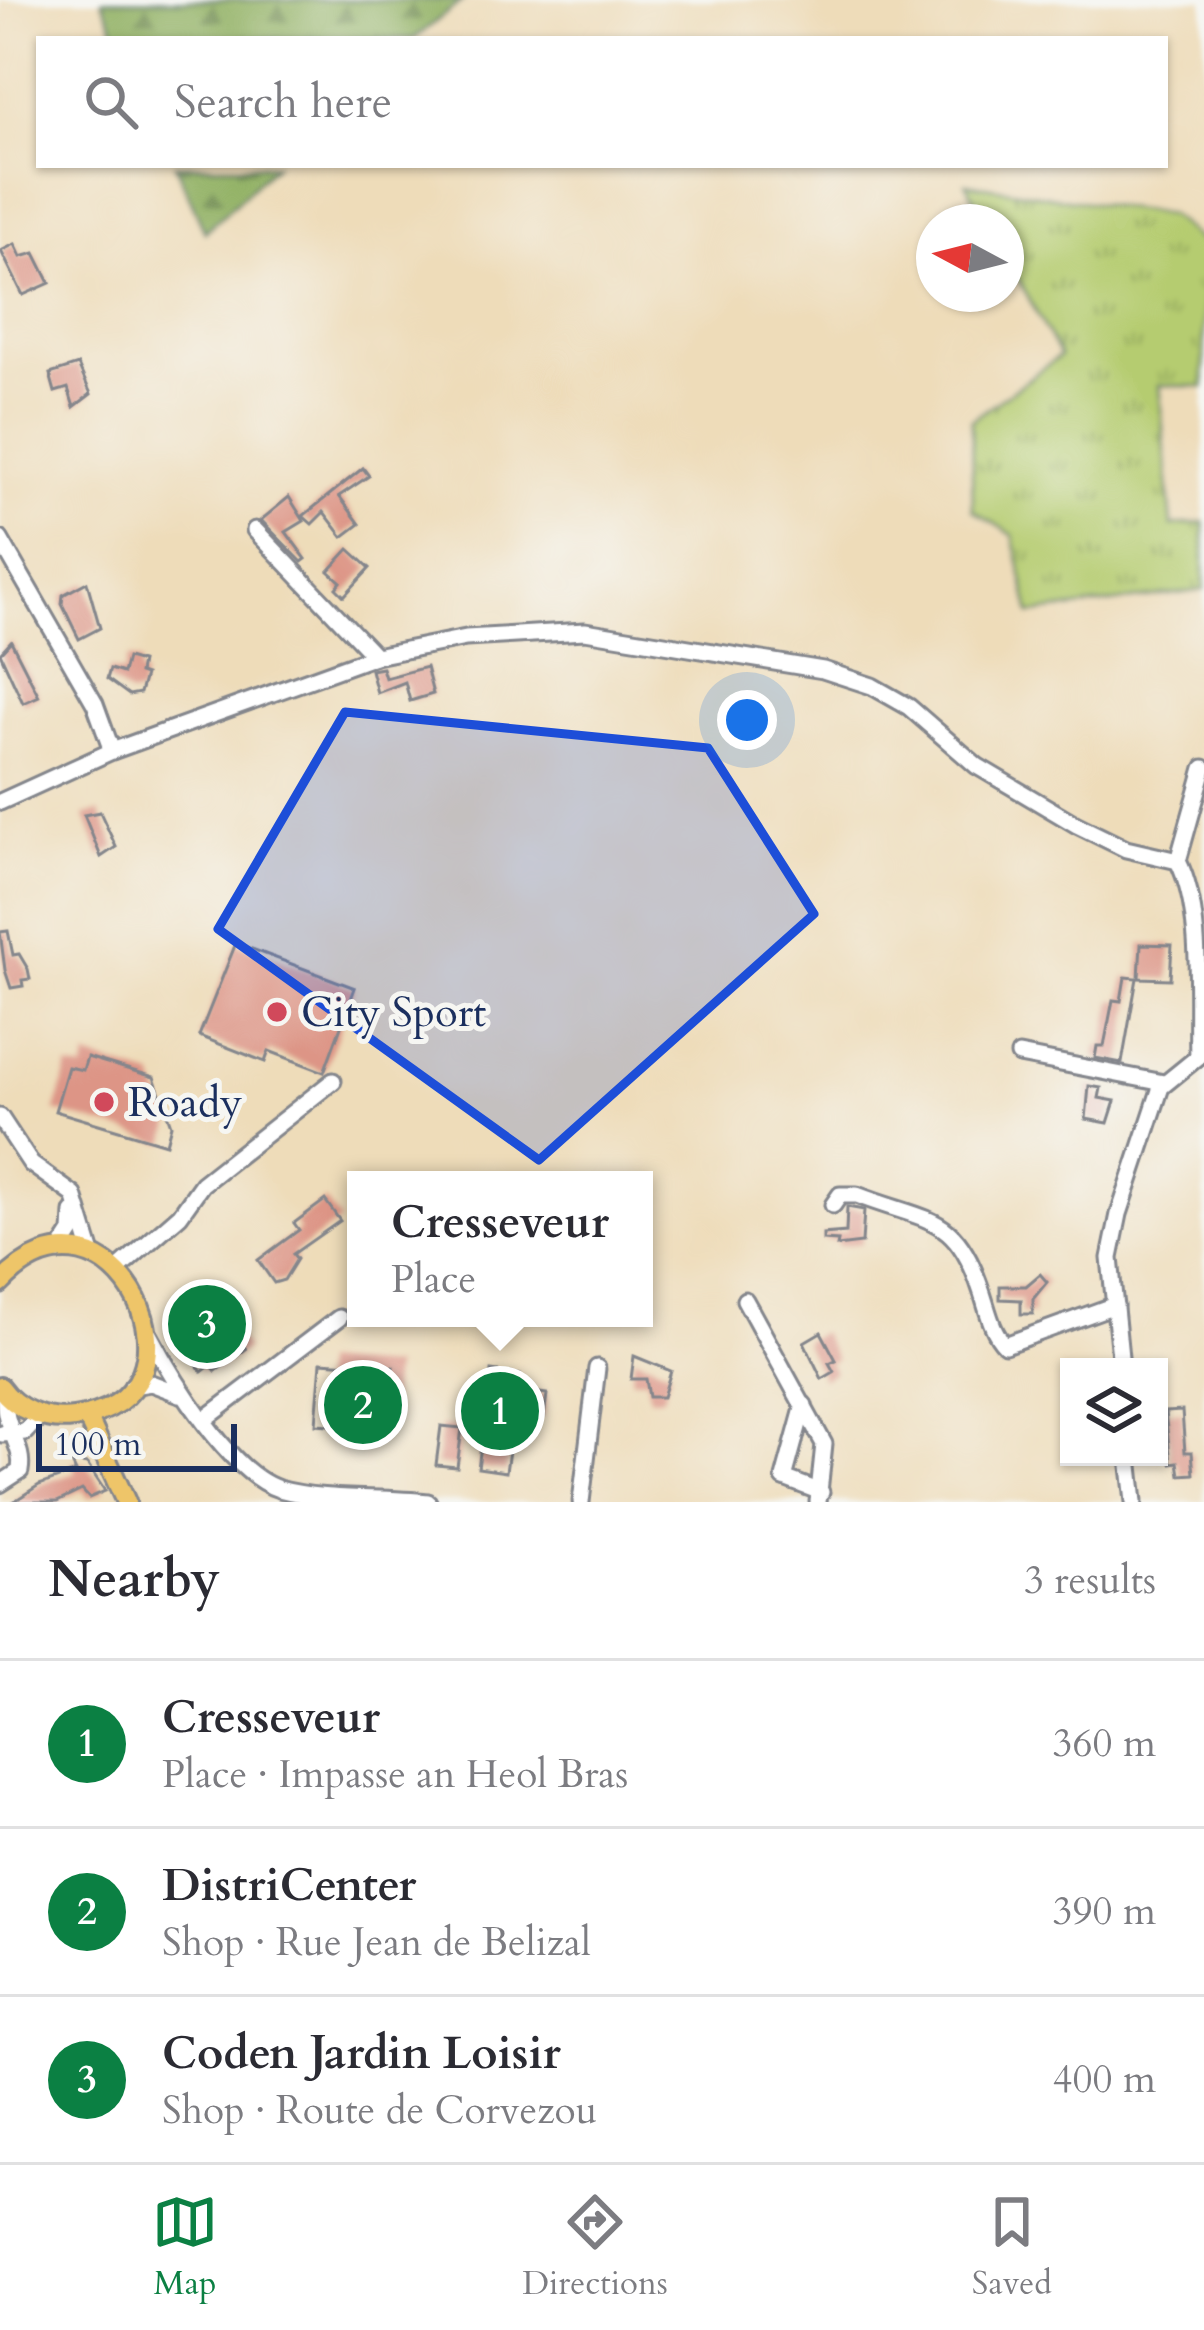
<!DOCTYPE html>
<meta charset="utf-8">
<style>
:root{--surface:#fff;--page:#f2f2f3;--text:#2b2b33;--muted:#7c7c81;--line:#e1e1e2;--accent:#0b8043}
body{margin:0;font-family:Cardo,serif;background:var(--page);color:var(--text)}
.controls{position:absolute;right:36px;bottom:36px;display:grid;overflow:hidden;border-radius:0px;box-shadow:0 3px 9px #0004}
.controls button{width:108px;height:108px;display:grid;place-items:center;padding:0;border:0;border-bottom:3px solid var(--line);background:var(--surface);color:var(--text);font:60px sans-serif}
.compass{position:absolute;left:916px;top:204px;width:108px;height:108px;border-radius:50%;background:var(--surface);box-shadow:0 3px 9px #0004;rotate:277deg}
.scale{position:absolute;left:36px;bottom:30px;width:201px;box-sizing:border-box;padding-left:12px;border:6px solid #1b2f5e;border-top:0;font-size:33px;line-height:42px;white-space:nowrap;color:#1b2f5e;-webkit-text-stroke:9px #f6f6f2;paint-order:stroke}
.you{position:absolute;left:747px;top:720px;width:42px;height:42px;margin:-30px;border:9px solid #fff;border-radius:50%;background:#1a73e8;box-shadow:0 0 0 18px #1a73e833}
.badge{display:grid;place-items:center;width:78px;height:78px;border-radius:50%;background:var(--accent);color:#fff;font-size:39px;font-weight:700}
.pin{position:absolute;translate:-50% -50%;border:6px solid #fff;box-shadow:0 3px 12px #0006}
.popup{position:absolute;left:347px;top:1171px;width:306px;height:156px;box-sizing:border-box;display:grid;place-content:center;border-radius:0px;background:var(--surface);filter:drop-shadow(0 3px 9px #0005);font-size:39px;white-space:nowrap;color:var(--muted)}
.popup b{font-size:45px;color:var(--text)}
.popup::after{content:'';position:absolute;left:50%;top:100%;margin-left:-24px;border:24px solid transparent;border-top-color:var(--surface)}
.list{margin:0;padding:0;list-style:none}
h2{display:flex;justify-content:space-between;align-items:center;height:156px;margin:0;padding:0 48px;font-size:51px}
h2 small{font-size:39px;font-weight:400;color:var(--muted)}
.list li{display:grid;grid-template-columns:78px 1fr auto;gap:36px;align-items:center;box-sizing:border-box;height:168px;padding:0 48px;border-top:3px solid var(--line)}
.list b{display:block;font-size:45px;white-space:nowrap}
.list p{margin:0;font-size:39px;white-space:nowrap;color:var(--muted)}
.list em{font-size:39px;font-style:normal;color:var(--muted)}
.icon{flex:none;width:66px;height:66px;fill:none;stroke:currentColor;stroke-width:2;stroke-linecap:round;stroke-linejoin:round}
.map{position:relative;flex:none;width:1204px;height:1502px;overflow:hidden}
.search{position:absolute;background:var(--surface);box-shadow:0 3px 9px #0004;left:36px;right:36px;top:36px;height:132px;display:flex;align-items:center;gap:30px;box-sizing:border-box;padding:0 42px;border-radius:0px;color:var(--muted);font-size:45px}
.sheet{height:660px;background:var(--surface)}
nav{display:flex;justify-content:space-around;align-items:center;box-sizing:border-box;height:168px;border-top:3px solid var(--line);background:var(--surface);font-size:33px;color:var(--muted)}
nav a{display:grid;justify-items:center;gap:6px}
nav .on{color:var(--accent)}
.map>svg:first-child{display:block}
.grass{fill:url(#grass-tufts);stroke:#687e67;stroke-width:3}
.forest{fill:url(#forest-firs);stroke:#567060;stroke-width:3}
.building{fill:#dd9586}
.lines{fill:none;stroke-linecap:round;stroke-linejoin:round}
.minor-casing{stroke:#84868c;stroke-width:21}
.major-casing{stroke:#84868c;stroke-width:24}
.minor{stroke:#fff;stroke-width:15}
.major{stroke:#eec569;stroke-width:18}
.marked{fill:#1d4ed8;fill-opacity:0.2;stroke:#1d4ed8;stroke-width:9;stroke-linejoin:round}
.poi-dot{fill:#d1495b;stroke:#f6f6f2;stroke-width:4.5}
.labels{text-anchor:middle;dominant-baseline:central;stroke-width:10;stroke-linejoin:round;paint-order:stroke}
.poi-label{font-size:42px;fill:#1b2f5e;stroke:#f6f6f2;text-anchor:start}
</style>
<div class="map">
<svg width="1204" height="1502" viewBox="0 0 1204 1502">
<defs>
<pattern id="grass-tufts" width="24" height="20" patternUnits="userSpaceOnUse" patternTransform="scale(3)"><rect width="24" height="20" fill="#b5cc70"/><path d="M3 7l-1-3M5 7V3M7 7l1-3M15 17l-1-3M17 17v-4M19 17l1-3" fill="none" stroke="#92a65f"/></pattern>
<pattern id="forest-firs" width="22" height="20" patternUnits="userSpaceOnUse" patternTransform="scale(3)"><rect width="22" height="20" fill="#90b062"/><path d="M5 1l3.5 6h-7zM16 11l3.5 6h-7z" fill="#759054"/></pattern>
</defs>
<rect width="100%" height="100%" fill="#f6f6f2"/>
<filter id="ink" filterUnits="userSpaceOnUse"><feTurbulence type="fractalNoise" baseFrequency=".00833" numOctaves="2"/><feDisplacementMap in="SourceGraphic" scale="24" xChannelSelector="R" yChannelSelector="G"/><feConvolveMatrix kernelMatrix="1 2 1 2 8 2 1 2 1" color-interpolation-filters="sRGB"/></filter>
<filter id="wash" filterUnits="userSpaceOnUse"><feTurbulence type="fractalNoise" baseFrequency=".004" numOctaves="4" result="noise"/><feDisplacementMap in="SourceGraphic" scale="48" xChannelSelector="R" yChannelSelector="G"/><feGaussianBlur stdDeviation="2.7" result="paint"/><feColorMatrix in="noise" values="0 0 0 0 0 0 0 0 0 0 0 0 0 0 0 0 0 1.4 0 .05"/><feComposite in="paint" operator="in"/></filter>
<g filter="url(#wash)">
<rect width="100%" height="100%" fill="#eedcb9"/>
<!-- grass -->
<path class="grass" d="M 966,183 L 1169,215 L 1204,244 L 1204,387 L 1159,385 L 1172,526 L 1204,522 L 1204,590 L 1031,614 L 1013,535 L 973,510 L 971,420 L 1060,356 L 1006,257 L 1006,222 L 987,222 Z"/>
<!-- forest -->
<g class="forest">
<path d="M 102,0 L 463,0 L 414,39 L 119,39 Z"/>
<path d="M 175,165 L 275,165 L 205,232 Z"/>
</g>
<g id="blocks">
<!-- building -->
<g class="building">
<path d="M 15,244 L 21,257 L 35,253 L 50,283 L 23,295 L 1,251 Z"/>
<path d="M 78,365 L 91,394 L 74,407 L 68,388 L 55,392 L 50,374 Z"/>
<path d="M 363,468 L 369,476 L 339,496 L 360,524 L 343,537 L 324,512 L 312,524 L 303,516 Z"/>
<path d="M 289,497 L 304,521 L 286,532 L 306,559 L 302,562 L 261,520 Z"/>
<path d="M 349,549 L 370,568 L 344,596 L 336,588 L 341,582 L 329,571 Z"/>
<path d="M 87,582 L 100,628 L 79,639 L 62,604 L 63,595 Z"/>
<path d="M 11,641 L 39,696 L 23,703 L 0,653 Z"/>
<path d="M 127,658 L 141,662 L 139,673 L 145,675 L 140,693 L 129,695 L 107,679 L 110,669 L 123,673 Z"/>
<path d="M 426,667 L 433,694 L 410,701 L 405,682 L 377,693 L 371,670 L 382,668 L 385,678 Z"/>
<path d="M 100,812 L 116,847 L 101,857 L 84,815 Z"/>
<path d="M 8,931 L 13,955 L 19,954 L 28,969 L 30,979 L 22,980 L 23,986 L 11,988 L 5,970 L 0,932 Z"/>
<path d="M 236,943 L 355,988 L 324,1072 L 269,1051 L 265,1062 L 199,1036 Z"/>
<path d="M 1141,944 L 1172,945 L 1170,979 L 1139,978 Z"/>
<path d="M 1125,977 L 1137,978 L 1122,1063 L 1095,1058 L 1097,1046 L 1104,1046 L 1113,1000 L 1121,1001 Z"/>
<path d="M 87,1057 L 154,1077 L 171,1125 L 166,1144 L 55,1111 L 68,1067 L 83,1070 Z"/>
<path d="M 1089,1086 L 1101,1088 L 1099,1098 L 1115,1101 L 1108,1123 L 1086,1119 Z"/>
<path d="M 325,1200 L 340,1221 L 293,1254 L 297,1259 L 284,1280 L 274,1283 L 258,1260 L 299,1230 L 294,1223 Z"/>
<path d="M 847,1207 L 864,1210 L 862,1243 L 837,1246 L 838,1241 L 823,1240 L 823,1234 L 846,1232 Z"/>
<path d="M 1040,1274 L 1047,1282 L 1033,1299 L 1033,1314 L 1021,1314 L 1021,1300 L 1000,1299 L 1000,1286 L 1026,1286 Z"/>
<path d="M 213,1279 L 222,1292 L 210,1301 L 246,1349 L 216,1371 L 211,1365 L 202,1372 L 193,1360 L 201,1352 L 186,1331 L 178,1302 Z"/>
<path d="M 821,1332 L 836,1360 L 829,1363 L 834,1372 L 822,1379 L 804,1342 Z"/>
<path d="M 634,1356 L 671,1371 L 663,1397 L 649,1397 L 646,1379 L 631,1379 Z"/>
<path d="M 321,1362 L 393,1367 L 389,1429 L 316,1424 Z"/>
<path d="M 491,1371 L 520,1375 L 518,1390 L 547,1394 L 544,1417 L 514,1413 L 506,1472 L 478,1468 Z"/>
<path d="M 1182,1411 L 1185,1452 L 1192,1452 L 1194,1474 L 1180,1475 L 1178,1462 L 1171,1463 L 1165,1412 Z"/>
<path d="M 441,1426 L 462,1428 L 457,1467 L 436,1465 Z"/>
<path d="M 71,1461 L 87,1464 L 105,1491 L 89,1498 L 82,1490 L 57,1502 L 13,1502 L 39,1485 L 76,1472 Z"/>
</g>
</g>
</g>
<g filter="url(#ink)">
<use href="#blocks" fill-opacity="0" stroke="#84868c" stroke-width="3"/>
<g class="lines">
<defs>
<g id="minor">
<path d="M 255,530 L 375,656"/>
<path d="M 0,539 L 95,704 L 112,751"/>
<path d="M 0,802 L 112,751 L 375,656 L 466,638 L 585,631 L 823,670 L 872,686 L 909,707 L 977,766 L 1077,825 L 1126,849 L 1178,861"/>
<path d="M 1178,861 L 1204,768"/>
<path d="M 1019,1055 L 1164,1083"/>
<path d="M 0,1117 L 31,1164 L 74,1195 L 93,1257"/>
<path d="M 833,1205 L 840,1195 L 857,1195 C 929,1223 956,1212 982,1293 C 988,1311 992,1332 1005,1345 L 1115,1305"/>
<path d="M 59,1252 L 72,1232 L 73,1212"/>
<path d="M 117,1270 L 180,1215 L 202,1184 L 333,1081"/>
<path d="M 745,1300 L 824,1444 L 818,1502"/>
<path d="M 149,1334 C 172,1378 230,1474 279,1489 C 326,1502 379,1496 428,1502"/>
<path d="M 1121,1367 L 1110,1258 L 1119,1214 L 1161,1087 L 1198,1057 C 1196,998 1204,913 1178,861"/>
<path d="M 132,1386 L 151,1383 L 180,1394"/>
<path d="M 804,1405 L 784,1478 L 821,1492"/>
<path d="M 204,1420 L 339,1318"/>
<path d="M 2,1434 L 25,1432 L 40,1416"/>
<path d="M 1129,1457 L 1134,1502"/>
<path d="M 0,1484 L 20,1471 C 25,1445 2,1429 5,1394"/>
<path d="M 581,1502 L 597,1368"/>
</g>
<g id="major">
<path d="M 0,1284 C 113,1164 225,1399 74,1418 C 46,1422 16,1410 0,1387"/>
<path d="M 87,1416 L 126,1502"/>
</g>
</defs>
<!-- minor casing -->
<use href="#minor" class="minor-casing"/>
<!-- major casing -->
<use href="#major" class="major-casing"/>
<!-- minor -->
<use href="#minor" class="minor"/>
<!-- major -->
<use href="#major" class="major"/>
</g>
</g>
<!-- marked area -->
<path class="marked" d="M 345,712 L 708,748 L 814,914 L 539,1160 L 218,929 Z"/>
<!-- markers -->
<g class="poi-dot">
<circle cx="277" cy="1012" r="12"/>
<circle cx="104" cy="1102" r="12"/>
</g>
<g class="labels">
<!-- poi labels -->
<g class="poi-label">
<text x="301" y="1012">City Sport</text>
<text x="128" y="1102">Roady</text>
</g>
</g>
</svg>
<div class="controls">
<button><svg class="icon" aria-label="layers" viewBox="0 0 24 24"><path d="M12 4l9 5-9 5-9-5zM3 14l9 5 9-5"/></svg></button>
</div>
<svg class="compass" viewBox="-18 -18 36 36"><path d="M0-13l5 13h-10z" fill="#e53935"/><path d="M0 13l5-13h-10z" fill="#7c7c81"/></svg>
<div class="scale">100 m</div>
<div class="you"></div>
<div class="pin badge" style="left:500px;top:1411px">1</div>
<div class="popup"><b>Cresseveur</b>Place</div>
<div class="pin badge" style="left:363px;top:1405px">2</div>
<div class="pin badge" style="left:207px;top:1324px">3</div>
<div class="search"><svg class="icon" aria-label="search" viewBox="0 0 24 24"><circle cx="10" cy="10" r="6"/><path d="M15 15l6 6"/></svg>Search here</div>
</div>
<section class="sheet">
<h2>Nearby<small>3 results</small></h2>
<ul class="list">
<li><span class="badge">1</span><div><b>Cresseveur</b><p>Place · Impasse an Heol Bras</p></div><em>360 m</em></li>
<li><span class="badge">2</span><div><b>DistriCenter</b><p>Shop · Rue Jean de Belizal</p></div><em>390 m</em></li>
<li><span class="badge">3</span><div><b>Coden Jardin Loisir</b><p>Shop · Route de Corvezou</p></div><em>400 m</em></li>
</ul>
</section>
<nav>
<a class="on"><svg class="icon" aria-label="map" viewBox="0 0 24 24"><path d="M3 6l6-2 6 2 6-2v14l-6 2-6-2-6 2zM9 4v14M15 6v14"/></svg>Map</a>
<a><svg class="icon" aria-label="directions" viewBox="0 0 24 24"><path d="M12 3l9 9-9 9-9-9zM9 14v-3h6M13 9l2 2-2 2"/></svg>Directions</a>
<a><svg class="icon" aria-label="saved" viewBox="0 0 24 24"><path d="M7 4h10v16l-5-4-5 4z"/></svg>Saved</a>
</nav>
